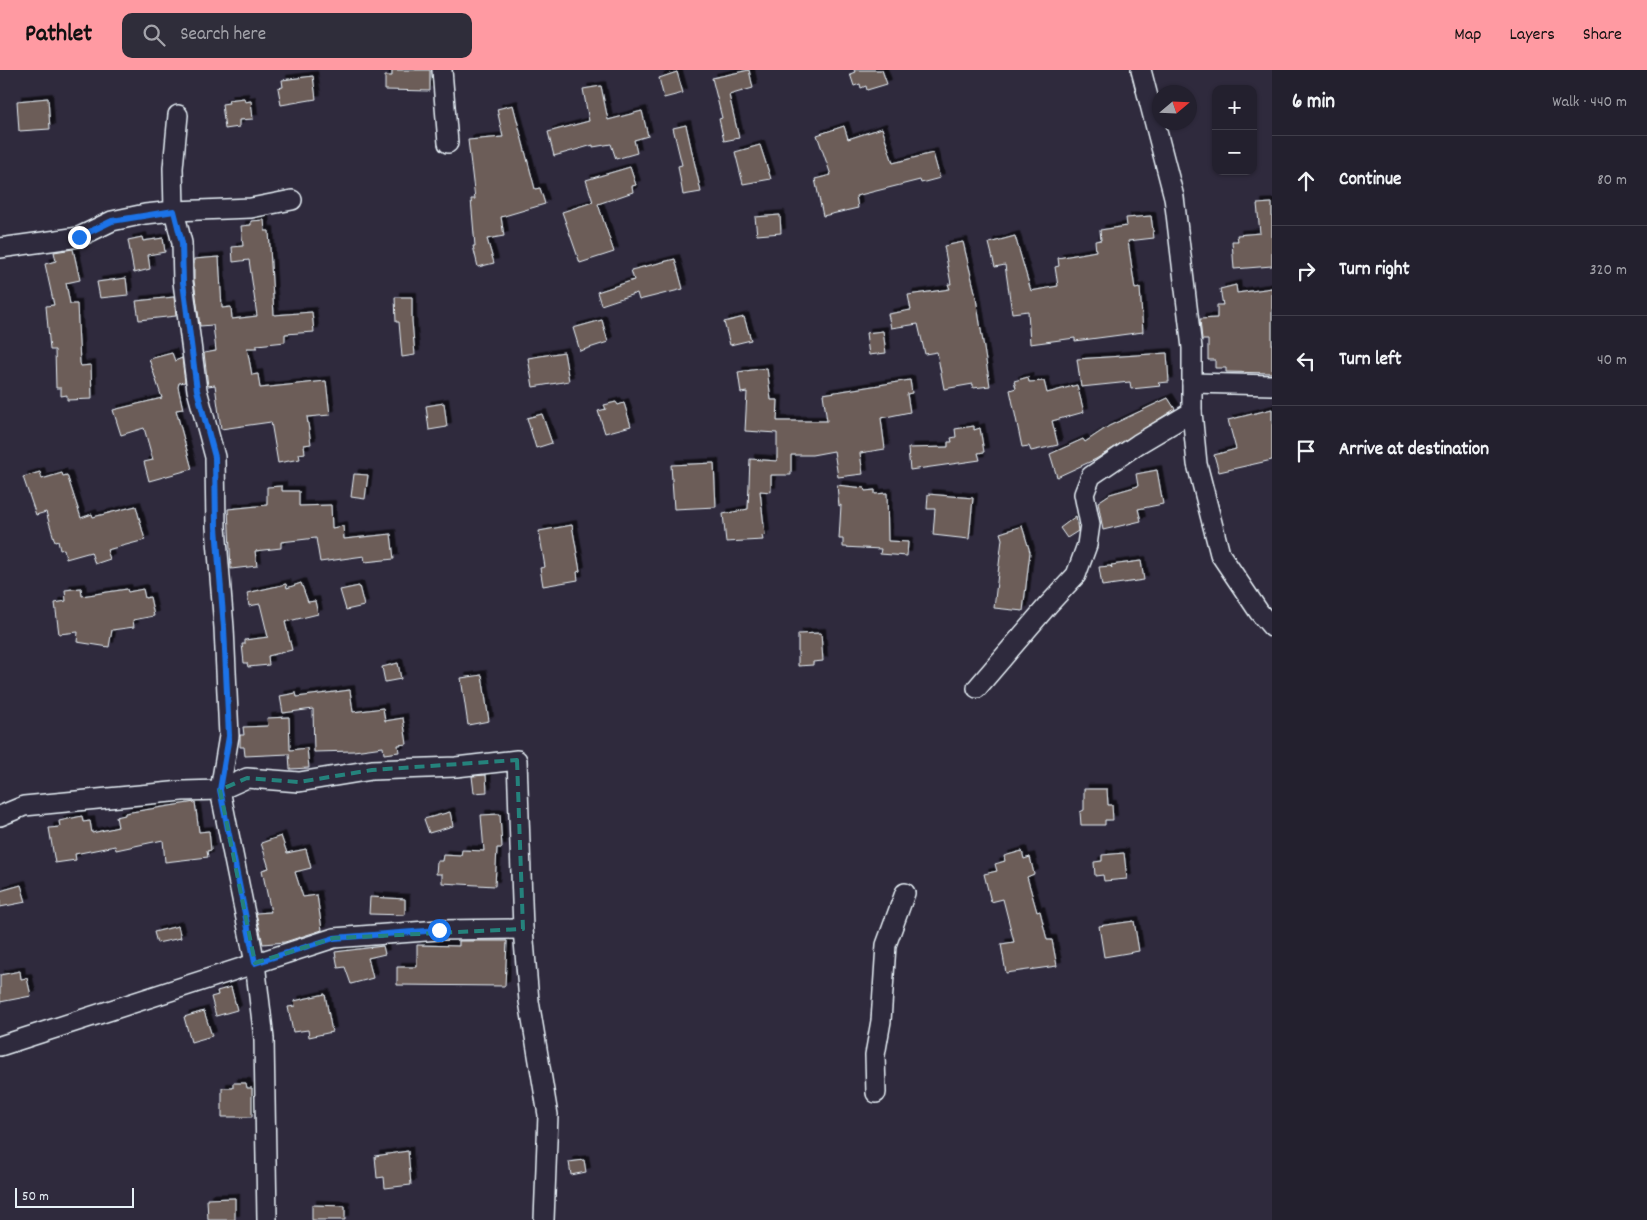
<!DOCTYPE html>
<meta charset="utf-8">
<style>
:root{--surface:#23202e;--page:#2f2d3a;--text:#f1f3f6;--muted:#a3a3aa;--line:#403e4a;--accent:#ff9aa2}
body{margin:0;font-family:Dekko,sans-serif;background:var(--page);color:var(--text)}
.controls{position:absolute;right:15px;top:15px;display:grid;overflow:hidden;border-radius:10px;box-shadow:0 1px 4px #0004}
.controls button{width:45px;height:45px;display:grid;place-items:center;padding:0;border:0;border-bottom:1px solid var(--line);background:var(--surface);color:var(--text);font:25px sans-serif}
.compass{position:absolute;left:1152px;top:15px;width:45px;height:45px;border-radius:50%;background:var(--surface);box-shadow:0 1px 4px #0004;rotate:71deg}
.scale{position:absolute;left:15px;bottom:12px;width:119px;box-sizing:border-box;padding-left:5px;border:2px solid #e8f1f8;border-top:0;font-size:14px;line-height:18px;white-space:nowrap;color:#e8f1f8;-webkit-text-stroke:4px #2f2a3d;paint-order:stroke}
.stop{position:absolute;width:15px;height:15px;margin:-11px;border:4px solid #1a73e8;border-radius:50%;background:#fff}
.stop.end{background:#1a73e8;border-color:#fff;box-shadow:0 1px 5px #0008}
.list{margin:0;padding:0;list-style:none}
h2{display:flex;justify-content:space-between;align-items:center;height:65px;margin:0;padding:0 20px;font-size:21px}
h2 small{font-size:16px;font-weight:400;color:var(--muted)}
.list li{display:grid;grid-template-columns:32px 1fr auto;gap:15px;align-items:center;box-sizing:border-box;height:90px;padding:0 20px;border-top:1px solid var(--line)}
.list b{display:block;font-size:19px;white-space:nowrap}
.list em{font-size:16px;font-style:normal;color:var(--muted)}
.icon{flex:none;width:28px;height:28px;fill:none;stroke:currentColor;stroke-width:2;stroke-linecap:round;stroke-linejoin:round}
.map{position:relative;flex:none;width:1272px;height:1150px;overflow:hidden}
header{display:flex;align-items:center;gap:30px;box-sizing:border-box;height:70px;padding:0 25px;background:var(--accent);color:#111}
header strong{font-size:24px}
nav{display:flex;gap:28px;margin-inline-start:auto;font-size:18px}
.search{width:350px;height:45px;background:var(--page);display:flex;align-items:center;gap:12px;box-sizing:border-box;padding:0 18px;border-radius:10px;color:var(--muted);font-size:19px}
main{display:flex}
aside{flex:1;background:var(--surface)}
.map>svg:first-child{display:block}
.building{fill:#6c5d59;stroke:#e8f1f8;filter:url(#shadow)}
.lines{fill:none;stroke-linecap:round;stroke-linejoin:round}
.minor-casing{stroke:#e8f1f8;stroke-width:22}
.minor{stroke:#2f2a3d;stroke-width:19}
.route{stroke:#1a73e8;stroke-width:6}
.marked{fill:none;stroke:#25827c;stroke-width:4;stroke-dasharray:10 6;stroke-linejoin:round}
</style>
<header>
<strong>Pathlet</strong>
<div class="search"><svg class="icon" aria-label="search" viewBox="0 0 24 24"><circle cx="10" cy="10" r="6"/><path d="M15 15l6 6"/></svg>Search here</div>
<nav><a>Map</a><a>Layers</a><a>Share</a></nav>
</header>
<main>
<div class="map">
<svg width="1272" height="1150" viewBox="0 0 1272 1150">
<defs>
<filter id="shadow"><feDropShadow dx="4.5" dy="-4.5" stdDeviation="0" flood-color="#0009"/></filter>
</defs>
<rect width="100%" height="100%" fill="#2f2a3d"/>
<filter id="ink" filterUnits="userSpaceOnUse"><feTurbulence type="fractalNoise" baseFrequency=".02" numOctaves="2"/><feDisplacementMap in="SourceGraphic" scale="10" xChannelSelector="R" yChannelSelector="G"/><feConvolveMatrix kernelMatrix="1 2 1 2 8 2 1 2 1" color-interpolation-filters="sRGB"/></filter>
<g filter="url(#ink)">
<!-- building -->
<g class="building">
<path d="M 392,0 L 430,0 L 430,21 L 385,20 L 385,6 L 392,6 Z"/>
<path d="M 749,0 L 753,18 L 729,25 L 739,68 L 724,71 L 719,49 L 722,48 L 712,8 Z"/>
<path d="M 854,0 L 882,0 L 887,14 L 867,20 L 866,16 L 861,18 L 860,14 L 854,16 L 850,4 L 855,2 Z"/>
<path d="M 677,2 L 683,23 L 664,28 L 659,8 Z"/>
<path d="M 313,6 L 316,29 L 281,35 L 278,18 L 283,17 L 282,10 Z"/>
<path d="M 601,16 L 608,50 L 642,41 L 648,66 L 634,70 L 637,83 L 616,89 L 611,74 L 593,77 L 593,75 L 554,86 L 548,62 L 589,51 L 583,19 Z"/>
<path d="M 48,28 L 50,59 L 19,61 L 17,31 Z"/>
<path d="M 244,28 L 245,32 L 251,31 L 253,49 L 239,50 L 239,57 L 225,59 L 222,34 L 229,33 L 228,30 Z"/>
<path d="M 513,35 L 535,119 L 540,118 L 545,134 L 501,147 L 504,166 L 487,169 L 494,193 L 478,197 L 473,176 L 475,176 L 471,129 L 475,129 L 468,70 L 503,67 L 497,39 Z"/>
<path d="M 686,55 L 701,122 L 683,125 L 678,96 L 682,95 L 673,58 Z"/>
<path d="M 844,56 L 848,69 L 882,58 L 893,93 L 933,83 L 940,108 L 921,113 L 920,110 L 856,126 L 858,138 L 823,146 L 815,109 L 831,105 L 817,65 Z"/>
<path d="M 760,75 L 771,109 L 743,114 L 735,82 Z"/>
<path d="M 630,97 L 636,115 L 632,116 L 633,122 L 598,134 L 614,182 L 580,193 L 562,142 L 593,132 L 586,110 Z"/>
<path d="M 1272,133 L 1272,196 L 1234,199 L 1232,171 L 1238,171 L 1237,165 L 1260,163 L 1257,134 Z"/>
<path d="M 780,145 L 781,163 L 757,165 L 755,147 Z"/>
<path d="M 1151,146 L 1154,168 L 1128,171 L 1135,219 L 1140,218 L 1143,262 L 1075,271 L 1075,268 L 1030,274 L 1028,241 L 1012,243 L 1005,195 L 995,197 L 989,173 L 1015,166 L 1031,221 L 1058,216 L 1055,197 L 1059,196 L 1058,188 L 1096,181 L 1095,171 L 1101,170 L 1100,160 L 1127,156 L 1126,148 Z"/>
<path d="M 264,150 L 265,161 L 269,161 L 274,245 L 312,242 L 314,262 L 285,264 L 285,272 L 257,275 L 257,278 L 247,278 L 252,305 L 258,304 L 260,318 L 326,311 L 330,345 L 307,347 L 311,374 L 304,375 L 305,383 L 299,384 L 300,389 L 278,393 L 271,352 L 221,359 L 215,315 L 208,316 L 204,283 L 216,281 L 213,255 L 200,256 L 194,211 L 194,189 L 219,187 L 222,238 L 231,237 L 232,249 L 257,246 L 249,190 L 233,192 L 232,177 L 243,176 L 241,156 L 251,155 L 251,151 Z"/>
<path d="M 142,167 L 143,171 L 163,168 L 165,182 L 148,185 L 150,199 L 134,203 L 128,170 Z"/>
<path d="M 963,172 L 975,222 L 990,316 L 973,318 L 973,314 L 944,319 L 937,282 L 925,284 L 918,254 L 891,258 L 888,244 L 911,240 L 908,225 L 950,219 L 948,214 L 951,214 L 944,176 Z"/>
<path d="M 73,179 L 80,210 L 66,213 L 70,234 L 77,234 L 80,293 L 81,296 L 91,295 L 92,329 L 67,330 L 67,325 L 61,326 L 61,318 L 56,318 L 55,280 L 50,280 L 46,236 L 54,235 L 45,194 L 56,191 L 54,182 Z"/>
<path d="M 675,189 L 683,219 L 639,230 L 637,223 L 601,235 L 597,222 L 634,210 L 631,200 Z"/>
<path d="M 126,208 L 128,225 L 100,228 L 97,212 Z"/>
<path d="M 1236,215 L 1237,223 L 1272,218 L 1272,303 L 1226,302 L 1226,298 L 1215,298 L 1215,290 L 1208,290 L 1208,270 L 1202,270 L 1200,249 L 1217,248 L 1217,235 L 1223,235 L 1220,219 Z"/>
<path d="M 174,227 L 176,246 L 139,250 L 136,231 Z"/>
<path d="M 395,227 L 412,227 L 412,251 L 415,285 L 402,287 L 399,252 L 396,252 Z"/>
<path d="M 744,247 L 751,270 L 730,275 L 724,252 Z"/>
<path d="M 602,250 L 608,272 L 580,281 L 573,258 Z"/>
<path d="M 883,261 L 886,283 L 869,285 L 866,263 Z"/>
<path d="M 564,282 L 569,311 L 533,317 L 528,288 Z"/>
<path d="M 172,283 L 175,291 L 182,288 L 185,312 L 179,313 L 178,317 L 183,339 L 176,340 L 192,399 L 149,411 L 144,392 L 153,390 L 144,358 L 121,365 L 113,340 L 162,328 L 149,289 Z"/>
<path d="M 1167,283 L 1169,312 L 1158,313 L 1161,316 L 1131,319 L 1130,312 L 1081,317 L 1077,289 Z"/>
<path d="M 767,298 L 771,330 L 778,330 L 777,351 L 827,351 L 823,324 L 910,310 L 912,323 L 907,324 L 910,342 L 881,348 L 885,379 L 860,383 L 863,404 L 838,407 L 834,381 L 812,385 L 791,385 L 791,405 L 771,405 L 771,422 L 760,421 L 765,465 L 762,466 L 763,470 L 726,472 L 723,444 L 748,439 L 750,389 L 777,391 L 777,363 L 745,361 L 747,322 L 741,323 L 738,302 Z"/>
<path d="M 1028,307 L 1029,312 L 1044,311 L 1047,323 L 1077,315 L 1084,342 L 1052,351 L 1058,375 L 1031,381 L 1029,376 L 1022,377 L 1010,320 L 1016,318 L 1014,311 Z"/>
<path d="M 1168,328 L 1175,339 L 1096,389 L 1057,407 L 1050,384 L 1083,369 L 1085,372 L 1109,356 Z"/>
<path d="M 616,332 L 618,335 L 624,333 L 631,356 L 605,363 L 598,341 L 606,339 L 604,335 Z"/>
<path d="M 444,333 L 447,357 L 429,360 L 426,336 Z"/>
<path d="M 1272,339 L 1272,390 L 1219,402 L 1214,385 L 1236,379 L 1228,350 Z"/>
<path d="M 542,344 L 552,373 L 536,378 L 527,348 Z"/>
<path d="M 974,356 L 974,360 L 980,358 L 984,382 L 978,383 L 980,390 L 910,400 L 908,378 L 948,377 L 948,372 L 952,372 L 951,368 L 956,367 L 955,359 Z"/>
<path d="M 714,393 L 716,437 L 674,439 L 671,395 Z"/>
<path d="M 1157,400 L 1163,434 L 1138,439 L 1141,451 L 1103,460 L 1098,432 L 1110,424 L 1138,416 L 1136,404 Z"/>
<path d="M 40,402 L 42,409 L 62,403 L 63,406 L 67,405 L 81,448 L 92,444 L 93,447 L 136,436 L 145,470 L 107,480 L 110,489 L 95,494 L 91,482 L 66,489 L 64,479 L 60,480 L 58,471 L 55,472 L 46,442 L 36,445 L 23,407 Z"/>
<path d="M 354,404 L 368,405 L 365,429 L 351,427 Z"/>
<path d="M 837,415 L 864,418 L 865,421 L 875,420 L 875,424 L 887,423 L 888,471 L 908,472 L 907,486 L 880,484 L 881,479 L 843,477 L 843,469 L 839,469 L 841,435 L 839,436 Z"/>
<path d="M 282,416 L 282,421 L 299,421 L 299,436 L 331,435 L 332,458 L 343,456 L 344,469 L 391,464 L 394,489 L 365,492 L 364,486 L 320,492 L 316,468 L 281,472 L 281,478 L 255,481 L 257,496 L 231,499 L 228,439 L 267,435 L 267,417 Z"/>
<path d="M 928,424 L 973,428 L 969,469 L 933,465 L 935,439 L 927,439 Z"/>
<path d="M 1076,446 L 1078,461 L 1067,468 L 1060,458 Z"/>
<path d="M 572,455 L 580,501 L 577,502 L 578,510 L 543,516 L 540,498 L 545,497 L 539,461 Z"/>
<path d="M 1022,456 L 1030,482 L 1023,541 L 994,538 L 1002,469 L 1000,463 Z"/>
<path d="M 1141,491 L 1144,510 L 1102,516 L 1099,497 L 1110,496 L 1112,498 L 1111,495 Z"/>
<path d="M 301,513 L 308,532 L 315,531 L 318,544 L 285,552 L 292,580 L 268,586 L 269,595 L 248,597 L 247,593 L 244,593 L 242,574 L 245,574 L 245,570 L 268,567 L 260,534 L 249,536 L 247,523 L 286,514 L 287,518 Z"/>
<path d="M 359,516 L 364,536 L 346,540 L 340,520 Z"/>
<path d="M 81,518 L 82,526 L 127,519 L 128,522 L 143,519 L 145,528 L 150,527 L 154,546 L 133,550 L 134,557 L 112,560 L 109,577 L 77,572 L 78,562 L 59,564 L 55,533 L 66,531 L 65,520 Z"/>
<path d="M 821,563 L 823,591 L 813,592 L 813,595 L 798,596 L 798,564 Z"/>
<path d="M 398,593 L 401,609 L 385,612 L 382,597 Z"/>
<path d="M 482,605 L 489,651 L 468,655 L 461,608 Z"/>
<path d="M 350,620 L 353,642 L 383,638 L 385,651 L 403,648 L 407,674 L 398,675 L 399,682 L 384,684 L 383,677 L 354,681 L 314,682 L 313,639 L 283,643 L 280,626 L 296,623 L 297,627 Z"/>
<path d="M 289,647 L 290,680 L 307,678 L 309,698 L 290,699 L 289,684 L 245,686 L 244,677 L 240,677 L 240,665 L 244,665 L 243,657 L 268,656 L 267,648 Z"/>
<path d="M 486,705 L 487,722 L 474,723 L 472,706 Z"/>
<path d="M 1084,719 L 1107,719 L 1108,735 L 1112,735 L 1113,750 L 1105,750 L 1105,755 L 1081,755 L 1080,742 L 1084,740 Z"/>
<path d="M 195,732 L 199,762 L 209,761 L 211,780 L 207,781 L 208,787 L 165,792 L 163,770 L 116,780 L 115,776 L 75,784 L 76,790 L 55,793 L 49,758 L 60,757 L 59,751 L 82,746 L 83,752 L 90,751 L 92,763 L 118,757 L 116,747 L 125,745 L 125,743 Z"/>
<path d="M 450,742 L 453,756 L 429,763 L 424,749 Z"/>
<path d="M 500,744 L 502,778 L 497,778 L 495,816 L 442,813 L 442,804 L 436,804 L 437,791 L 442,791 L 443,785 L 461,786 L 462,780 L 484,781 L 481,745 Z"/>
<path d="M 281,766 L 287,783 L 306,779 L 311,798 L 295,802 L 303,827 L 317,825 L 322,860 L 285,872 L 263,874 L 256,843 L 271,842 L 262,800 L 269,798 L 261,773 Z"/>
<path d="M 1022,781 L 1024,789 L 1030,787 L 1034,804 L 1027,807 L 1037,842 L 1040,841 L 1047,870 L 1052,870 L 1057,896 L 1006,903 L 1001,874 L 1014,872 L 1003,829 L 991,832 L 984,804 L 997,801 L 995,794 L 1005,791 L 1004,786 Z"/>
<path d="M 1124,783 L 1127,809 L 1104,811 L 1103,805 L 1095,806 L 1094,792 L 1102,791 L 1102,785 Z"/>
<path d="M 21,815 L 26,832 L 0,837 L 0,821 Z"/>
<path d="M 370,827 L 405,829 L 405,845 L 369,844 Z"/>
<path d="M 1134,851 L 1139,881 L 1104,887 L 1099,856 Z"/>
<path d="M 178,856 L 181,868 L 157,873 L 154,862 Z"/>
<path d="M 459,871 L 507,871 L 505,916 L 397,915 L 397,897 L 417,897 L 417,875 L 459,876 Z"/>
<path d="M 383,876 L 385,884 L 368,888 L 373,908 L 351,914 L 345,897 L 338,898 L 335,882 Z"/>
<path d="M 20,901 L 21,909 L 27,908 L 31,926 L 0,932 L 0,905 Z"/>
<path d="M 231,917 L 237,940 L 216,946 L 211,927 L 218,925 L 217,921 Z"/>
<path d="M 325,924 L 332,962 L 309,967 L 308,960 L 293,962 L 288,937 L 295,936 L 294,931 Z"/>
<path d="M 204,941 L 212,966 L 191,972 L 184,947 Z"/>
<path d="M 233,1013 L 246,1013 L 247,1018 L 252,1018 L 252,1047 L 222,1047 L 222,1018 L 233,1018 Z"/>
<path d="M 408,1081 L 411,1115 L 385,1118 L 384,1107 L 377,1108 L 375,1086 Z"/>
<path d="M 584,1090 L 586,1102 L 571,1105 L 569,1092 Z"/>
<path d="M 235,1128 L 235,1150 L 208,1150 L 207,1129 Z"/>
<path d="M 312,1135 L 345,1136 L 345,1150 L 312,1150 Z"/>
</g>
<g class="lines">
<defs>
<g id="minor">
<path d="M 442,0 L 448,73"/>
<path d="M 1141,0 L 1174,127 L 1192,278 L 1192,342 L 1197,394 L 1220,484 L 1259,542 L 1272,557"/>
<path d="M 178,45 L 173,98 L 174,141 L 182,173 L 183,212 L 197,320 L 215,387 L 216,457 L 224,558 L 229,666 L 220,720 L 255,893 L 264,969 L 267,1150"/>
<path d="M 0,178 L 79,167 L 112,151 L 145,144 L 174,141 L 251,138 L 292,130"/>
<path d="M 1192,313 L 1272,315"/>
<path d="M 977,618 L 1048,535 L 1076,505 L 1087,475 L 1090,454 L 1084,424 L 1091,406 L 1138,374 L 1192,342"/>
<path d="M 0,746 L 24,736 L 182,721 L 220,720 L 247,708 L 299,712 L 372,700 L 456,697 L 517,690 L 523,859 L 529,931 L 548,1045 L 544,1150"/>
<path d="M 0,976 L 334,868 L 439,860 L 523,859"/>
<path d="M 876,1023 L 875,985 L 881,951 L 886,875 L 905,823"/>
</g>
</defs>
<!-- minor casing -->
<use href="#minor" class="minor-casing"/>
<!-- minor -->
<use href="#minor" class="minor"/>
</g>
</g>
<g class="lines" filter="url(#ink)">
<!-- route -->
<path class="route" d="M 79,167 L 112,151 L 174,141 L 182,173 L 183,212 L 197,320 L 215,387 L 216,457 L 224,558 L 229,666 L 220,720 L 255,893 L 334,868 L 439,860"/>
</g>
<!-- marked area -->
<path class="marked" d="M 517,690 L 523,859 L 334,868 L 255,893 L 220,720 L 247,708 L 299,712 L 372,700 Z"/>
</svg>
<div class="controls">
<button>+</button>
<button>−</button>
</div>
<svg class="compass" viewBox="-18 -18 36 36"><path d="M0-13l5 13h-10z" fill="#e53935"/><path d="M0 13l5-13h-10z" fill="#a3a3aa"/></svg>
<div class="scale">50 m</div>
<div class="stop" style="left:439px;top:860px"></div>
<div class="stop end" style="left:79px;top:167px"></div>
</div>
<aside>
<h2>6 min<small>Walk · 440 m</small></h2>
<ul class="list">
<li><svg class="icon" aria-label="ahead" viewBox="0 0 24 24"><path d="M12 20V5M6 11l6-6 6 6"/></svg><div><b>Continue</b></div><em>80 m</em></li>
<li><svg class="icon" aria-label="right" viewBox="0 0 24 24"><path d="M7 20v-9h11M14 6l5 5-5 5"/></svg><div><b>Turn right</b></div><em>320 m</em></li>
<li><svg class="icon" aria-label="left" viewBox="0 0 24 24"><path d="M17 20v-9H6M10 6l-5 5 5 5"/></svg><div><b>Turn left</b></div><em>40 m</em></li>
<li><svg class="icon" aria-label="arrive" viewBox="0 0 24 24"><path d="M6 21V4h12l-3 4 3 4H6"/></svg><div><b>Arrive at destination</b></div></li>
</ul>
</aside>
</main>
